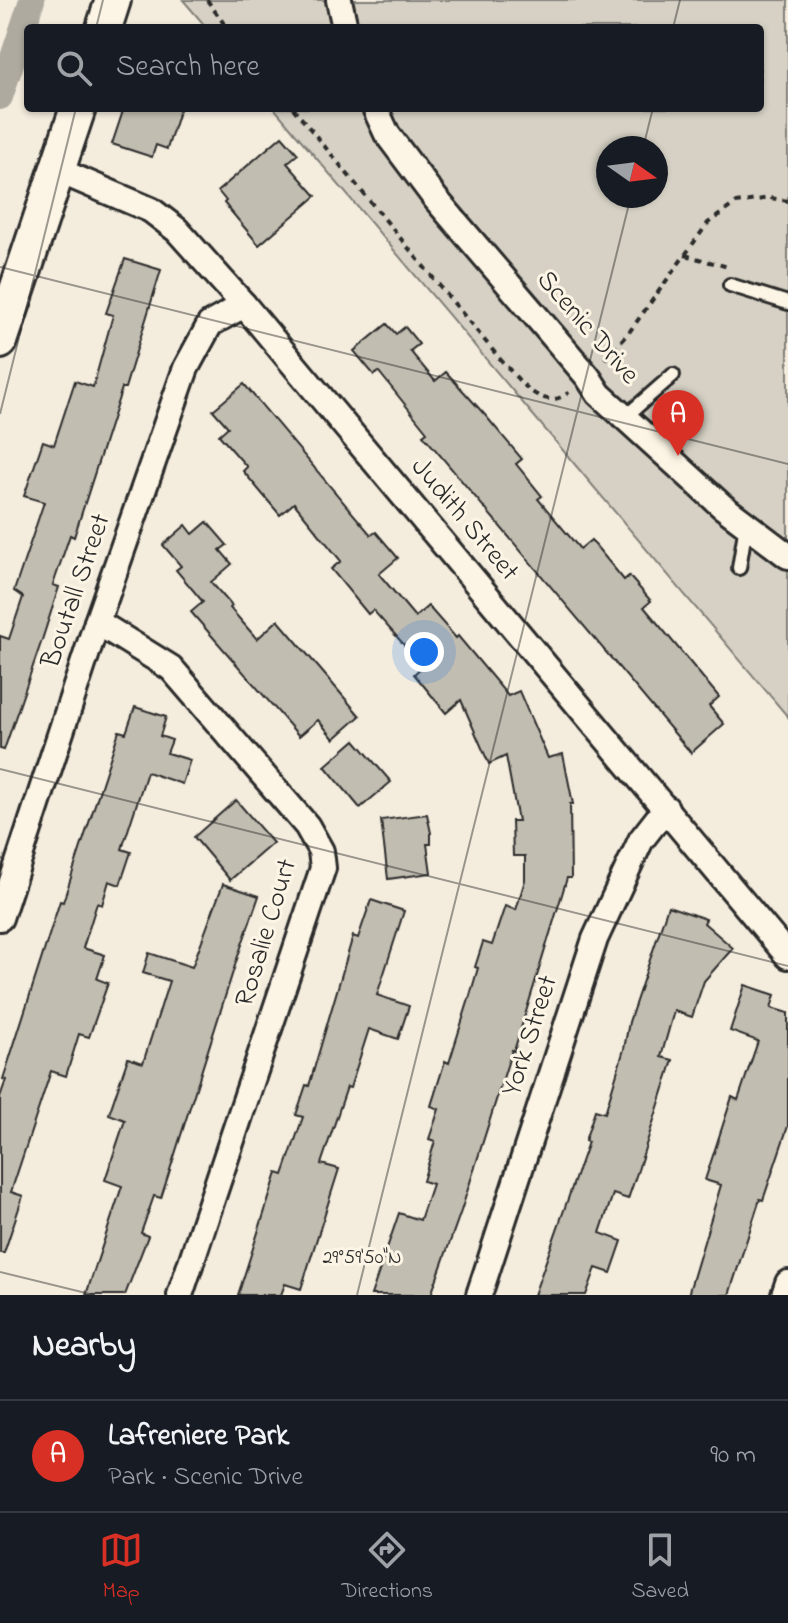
<!DOCTYPE html>
<meta charset="utf-8">
<style>
:root{--surface:#171b24;--page:#20242c;--text:#f1f3f6;--muted:#9ea1a6;--line:#363941;--accent:#d93025}
body{margin:0;font-family:"Indie Flower",sans-serif;background:var(--page);color:var(--text)}
.compass{position:absolute;left:596px;top:136px;width:72px;height:72px;border-radius:50%;background:var(--surface);box-shadow:0 2px 6px #0004;rotate:104deg}
.you{position:absolute;left:424px;top:652px;width:28px;height:28px;margin:-20px;border:6px solid #fff;border-radius:50%;background:#1a73e8;box-shadow:0 0 0 12px #1a73e833}
.badge{display:grid;place-items:center;width:52px;height:52px;border-radius:50%;background:var(--accent);color:#fff;font-size:26px;font-weight:700}
.pin{position:absolute;translate:-50% -66px;filter:drop-shadow(0 2px 4px #0008)}
.pin::after{content:'';position:absolute;top:42px;width:28px;height:24px;background:inherit;clip-path:polygon(0 0,100% 0,50% 100%)}
.list{margin:0;padding:0;list-style:none}
h2{display:flex;justify-content:space-between;align-items:center;height:104px;margin:0;padding:0 32px;font-size:34px}
h2 small{font-size:26px;font-weight:400;color:var(--muted)}
.list li{display:grid;grid-template-columns:52px 1fr auto;gap:24px;align-items:center;box-sizing:border-box;height:112px;padding:0 32px;border-top:2px solid var(--line)}
.list b{display:block;font-size:30px;white-space:nowrap}
.list p{margin:0;font-size:26px;white-space:nowrap;color:var(--muted)}
.list em{font-size:26px;font-style:normal;color:var(--muted)}
.icon{flex:none;width:44px;height:44px;fill:none;stroke:currentColor;stroke-width:2;stroke-linecap:round;stroke-linejoin:round}
.map{position:relative;flex:none;width:788px;height:1295px;overflow:hidden}
.search{position:absolute;background:var(--surface);box-shadow:0 2px 6px #0004;left:24px;right:24px;top:24px;height:88px;display:flex;align-items:center;gap:20px;box-sizing:border-box;padding:0 28px;border-radius:8px;color:var(--muted);font-size:30px}
.sheet{height:216px;background:var(--surface)}
nav{display:flex;justify-content:space-around;align-items:center;box-sizing:border-box;height:112px;border-top:2px solid var(--line);background:var(--surface);font-size:22px;color:var(--muted)}
nav a{display:grid;justify-items:center;gap:4px}
nav .on{color:var(--accent)}
.map>svg:first-child{display:block}
.green{fill:#d6d1c4;stroke:#807e78;stroke-width:2;fill-rule:evenodd}
.lines{fill:none;stroke-linecap:round;stroke-linejoin:round}
.canal{stroke:#afaaa0;stroke-width:26}
.building{fill:#c2bdb1;stroke:#2b2b2b;stroke-width:2}
.lane-casing{stroke:#2b2b2b;stroke-width:18}
.street-casing{stroke:#2b2b2b;stroke-width:30}
.secondary-casing{stroke:#2b2b2b;stroke-width:40}
.path{stroke:#2b2b2b;stroke-width:4;stroke-dasharray:6 6;stroke-linecap:butt}
.lane{stroke:#fcf5e5;stroke-width:12}
.street{stroke:#fcf5e5;stroke-width:24}
.secondary{stroke:#fcf5e5;stroke-width:34}
.ticks{fill:none;stroke:#2b2b2b;stroke-width:2;stroke-opacity:0.45}
.labels{text-anchor:middle;dominant-baseline:central;stroke-width:6;stroke-linejoin:round;paint-order:stroke}
.street-label{font-size:28px;fill:#2b2b2b;stroke:#fcf5e5}
.ticks-label{font-size:20px;text-anchor:middle;fill:#2b2b2b;stroke:#fcf5e5;stroke-width:6;stroke-linejoin:round;paint-order:stroke}
</style>
<div class="map">
<svg width="788" height="1295" viewBox="0 0 788 1295">
<rect width="100%" height="100%" fill="#f4edde"/>
<filter id="ink" filterUnits="userSpaceOnUse"><feTurbulence type="fractalNoise" baseFrequency=".0125" numOctaves="2"/><feDisplacementMap in="SourceGraphic" scale="16" xChannelSelector="R" yChannelSelector="G"/><feConvolveMatrix kernelMatrix="1 2 1 2 8 2 1 2 1" color-interpolation-filters="sRGB"/></filter>
<g filter="url(#ink)">
<!-- green -->
<path class="green" d="M 183,0 L 788,0 L 788,717 L 274,108 L 760,108 L 760,28 L 207,28 ZM 608,148 L 656,148 L 656,196 L 608,196 Z"/>
<g class="lines">
<!-- canal -->
<path class="canal" d="M 0,97 L 32,0"/>
</g>
<!-- building -->
<g class="building">
<path d="M 124,108 L 180,108 L 167,149 L 156,145 L 152,157 L 112,144 Z"/>
<path d="M 282,136 L 298,154 L 287,163 L 316,196 L 259,245 L 224,203 L 226,201 L 218,191 Z"/>
<path d="M 125,259 L 161,270 L 125,388 L 122,388 L 74,537 L 70,535 L 53,585 L 59,587 L 42,640 L 4,750 L 0,749 L 0,636 L 9,639 L 23,597 L 14,591 L 44,502 L 24,496 L 43,441 L 54,445 L 75,381 L 93,387 L 113,315 L 106,313 Z"/>
<path d="M 387,324 L 396,334 L 405,327 L 419,344 L 410,351 L 435,381 L 446,372 L 485,415 L 522,459 L 516,464 L 542,496 L 538,499 L 580,549 L 591,540 L 624,580 L 629,576 L 651,601 L 644,607 L 719,697 L 709,706 L 724,724 L 691,753 L 423,435 L 427,432 L 379,372 L 374,375 L 354,351 Z"/>
<path d="M 244,384 L 371,535 L 376,532 L 398,558 L 379,574 L 415,617 L 428,606 L 456,638 L 458,636 L 508,696 L 519,691 L 548,758 L 563,754 L 573,804 L 570,804 L 571,878 L 567,878 L 514,1051 L 512,1050 L 461,1211 L 431,1295 L 371,1295 L 399,1213 L 420,1220 L 432,1184 L 423,1181 L 435,1141 L 429,1139 L 439,1109 L 431,1106 L 445,1061 L 449,1063 L 469,999 L 478,968 L 475,967 L 483,942 L 492,945 L 505,906 L 516,910 L 525,880 L 525,856 L 513,856 L 512,821 L 518,821 L 506,756 L 489,764 L 461,700 L 446,713 L 414,674 L 423,666 L 373,610 L 368,614 L 331,569 L 341,561 L 294,503 L 280,515 L 243,471 L 247,467 L 219,435 L 228,427 L 213,410 Z"/>
<path d="M 207,522 L 227,545 L 220,550 L 232,564 L 211,582 L 232,606 L 230,608 L 257,639 L 278,620 L 360,716 L 334,739 L 318,720 L 299,736 L 191,612 L 203,602 L 176,570 L 181,566 L 163,545 L 186,525 L 193,534 Z"/>
<path d="M 135,707 L 166,717 L 160,736 L 172,740 L 167,753 L 190,760 L 182,784 L 147,772 L 122,849 L 131,852 L 120,885 L 109,881 L 102,905 L 97,903 L 83,948 L 105,955 L 97,979 L 108,983 L 89,1037 L 79,1034 L 66,1076 L 51,1071 L 11,1192 L 23,1196 L 4,1253 L 0,1253 L 0,1097 L 6,1080 L 3,1079 L 60,901 L 63,902 L 119,731 L 126,733 Z"/>
<path d="M 355,740 L 391,782 L 360,808 L 325,766 Z"/>
<path d="M 236,800 L 273,843 L 230,880 L 194,837 Z"/>
<path d="M 427,814 L 431,833 L 431,844 L 427,844 L 431,873 L 388,879 L 381,820 Z"/>
<path d="M 223,884 L 259,896 L 238,956 L 161,1198 L 154,1196 L 141,1233 L 148,1236 L 125,1295 L 86,1295 L 122,1186 L 105,1180 L 125,1120 L 109,1114 L 128,1058 L 143,1063 L 169,981 L 143,973 L 149,953 L 192,967 Z"/>
<path d="M 371,900 L 404,911 L 377,995 L 409,1006 L 398,1039 L 369,1029 L 350,1088 L 347,1087 L 321,1164 L 339,1169 L 301,1289 L 285,1284 L 281,1295 L 238,1295 L 277,1173 L 283,1175 L 303,1117 L 296,1115 L 306,1085 L 309,1086 L 353,936 L 358,938 Z"/>
<path d="M 668,906 L 706,919 L 704,923 L 733,948 L 704,981 L 692,1017 L 674,1011 L 661,1057 L 673,1060 L 638,1170 L 628,1199 L 613,1194 L 600,1233 L 622,1241 L 611,1273 L 596,1268 L 586,1295 L 534,1295 L 588,1142 L 585,1141 L 595,1110 L 605,1113 L 624,1049 L 629,1022 Z"/>
<path d="M 745,985 L 775,995 L 771,1008 L 788,1013 L 788,1126 L 763,1200 L 760,1199 L 729,1295 L 688,1295 L 721,1185 L 705,1180 L 732,1097 L 738,1100 L 758,1041 L 730,1031 Z"/>
</g>
<g class="lines">
<defs>
<g id="lane">
<path d="M 730,285 L 788,303"/>
<path d="M 625,417 L 673,375"/>
<path d="M 739,568 L 746,525"/>
</g>
<g id="street">
<path d="M 339,0 L 345,28"/>
<path d="M 375,108 L 387,134 L 435,198 L 588,377 L 599,394 L 722,506 L 788,556"/>
<path d="M 57,170 L 151,210 L 177,230 L 244,305 L 788,956"/>
<path d="M 97,622 L 171,668 L 307,826 L 321,851 L 323,868 L 180,1295"/>
<path d="M 0,918 L 97,622 L 186,368 L 210,324 L 244,305"/>
<path d="M 479,1295 L 595,939 L 641,840 L 666,808"/>
<path d="M 784,1295 L 788,1283"/>
</g>
<g id="secondary">
<path d="M 104,28 L 113,0"/>
<path d="M 0,341 L 78,108"/>
</g>
</defs>
<!-- lane casing -->
<use href="#lane" class="lane-casing"/>
<!-- street casing -->
<use href="#street" class="street-casing"/>
<!-- secondary casing -->
<use href="#secondary" class="secondary-casing"/>
<!-- path -->
<g class="path">
<path d="M 207,0 L 227,28"/>
<path d="M 293,108 L 500,359 C 517,377 542,415 569,392"/>
<path d="M 685,255 L 728,267"/>
<path d="M 605,359 L 630,331 L 708,223 L 736,203 L 770,198 L 788,201"/>
</g>
<!-- lane -->
<use href="#lane" class="lane"/>
<!-- street -->
<use href="#street" class="street"/>
<!-- secondary -->
<use href="#secondary" class="secondary"/>
</g>
</g>
<!-- ticks -->
<path class="ticks" d="M 96,28 L 103,0M 673,28 L 680,0M 643,148 L 653,108M 0,267 L 788,464M 0,414 L 76,108M 0,769 L 788,966M 0,1272 L 94,1295M 357,1295 L 631,196"/>
<g class="labels">
<!-- street labels -->
<g class="street-label">
<text transform="translate(587 328) rotate(49)">Scenic Drive</text>
<text transform="translate(464 520) rotate(50)">Judith Street</text>
<text transform="translate(77 591) rotate(-71)">Boutall Street</text>
<text transform="translate(267 933) rotate(-73)">Rosalie Court</text>
<text transform="translate(531 1036) rotate(-72)">York Street</text>
</g>
</g>
<g class="ticks-label">
<text x="362" y="1263">29°59'50"N</text>
</g>
</svg>
<svg class="compass" viewBox="-18 -18 36 36"><path d="M0-13l5 13h-10z" fill="#e53935"/><path d="M0 13l5-13h-10z" fill="#9ea1a6"/></svg>
<div class="you"></div>
<div class="pin badge" style="left:678px;top:456px">A</div>
<div class="search"><svg class="icon" aria-label="search" viewBox="0 0 24 24"><circle cx="10" cy="10" r="6"/><path d="M15 15l6 6"/></svg>Search here</div>
</div>
<section class="sheet">
<h2>Nearby<small></small></h2>
<ul class="list">
<li><span class="badge">A</span><div><b>Lafreniere Park</b><p>Park · Scenic Drive</p></div><em>90 m</em></li>
</ul>
</section>
<nav>
<a class="on"><svg class="icon" aria-label="map" viewBox="0 0 24 24"><path d="M3 6l6-2 6 2 6-2v14l-6 2-6-2-6 2zM9 4v14M15 6v14"/></svg>Map</a>
<a><svg class="icon" aria-label="directions" viewBox="0 0 24 24"><path d="M12 3l9 9-9 9-9-9zM9 14v-3h6M13 9l2 2-2 2"/></svg>Directions</a>
<a><svg class="icon" aria-label="saved" viewBox="0 0 24 24"><path d="M7 4h10v16l-5-4-5 4z"/></svg>Saved</a>
</nav>
